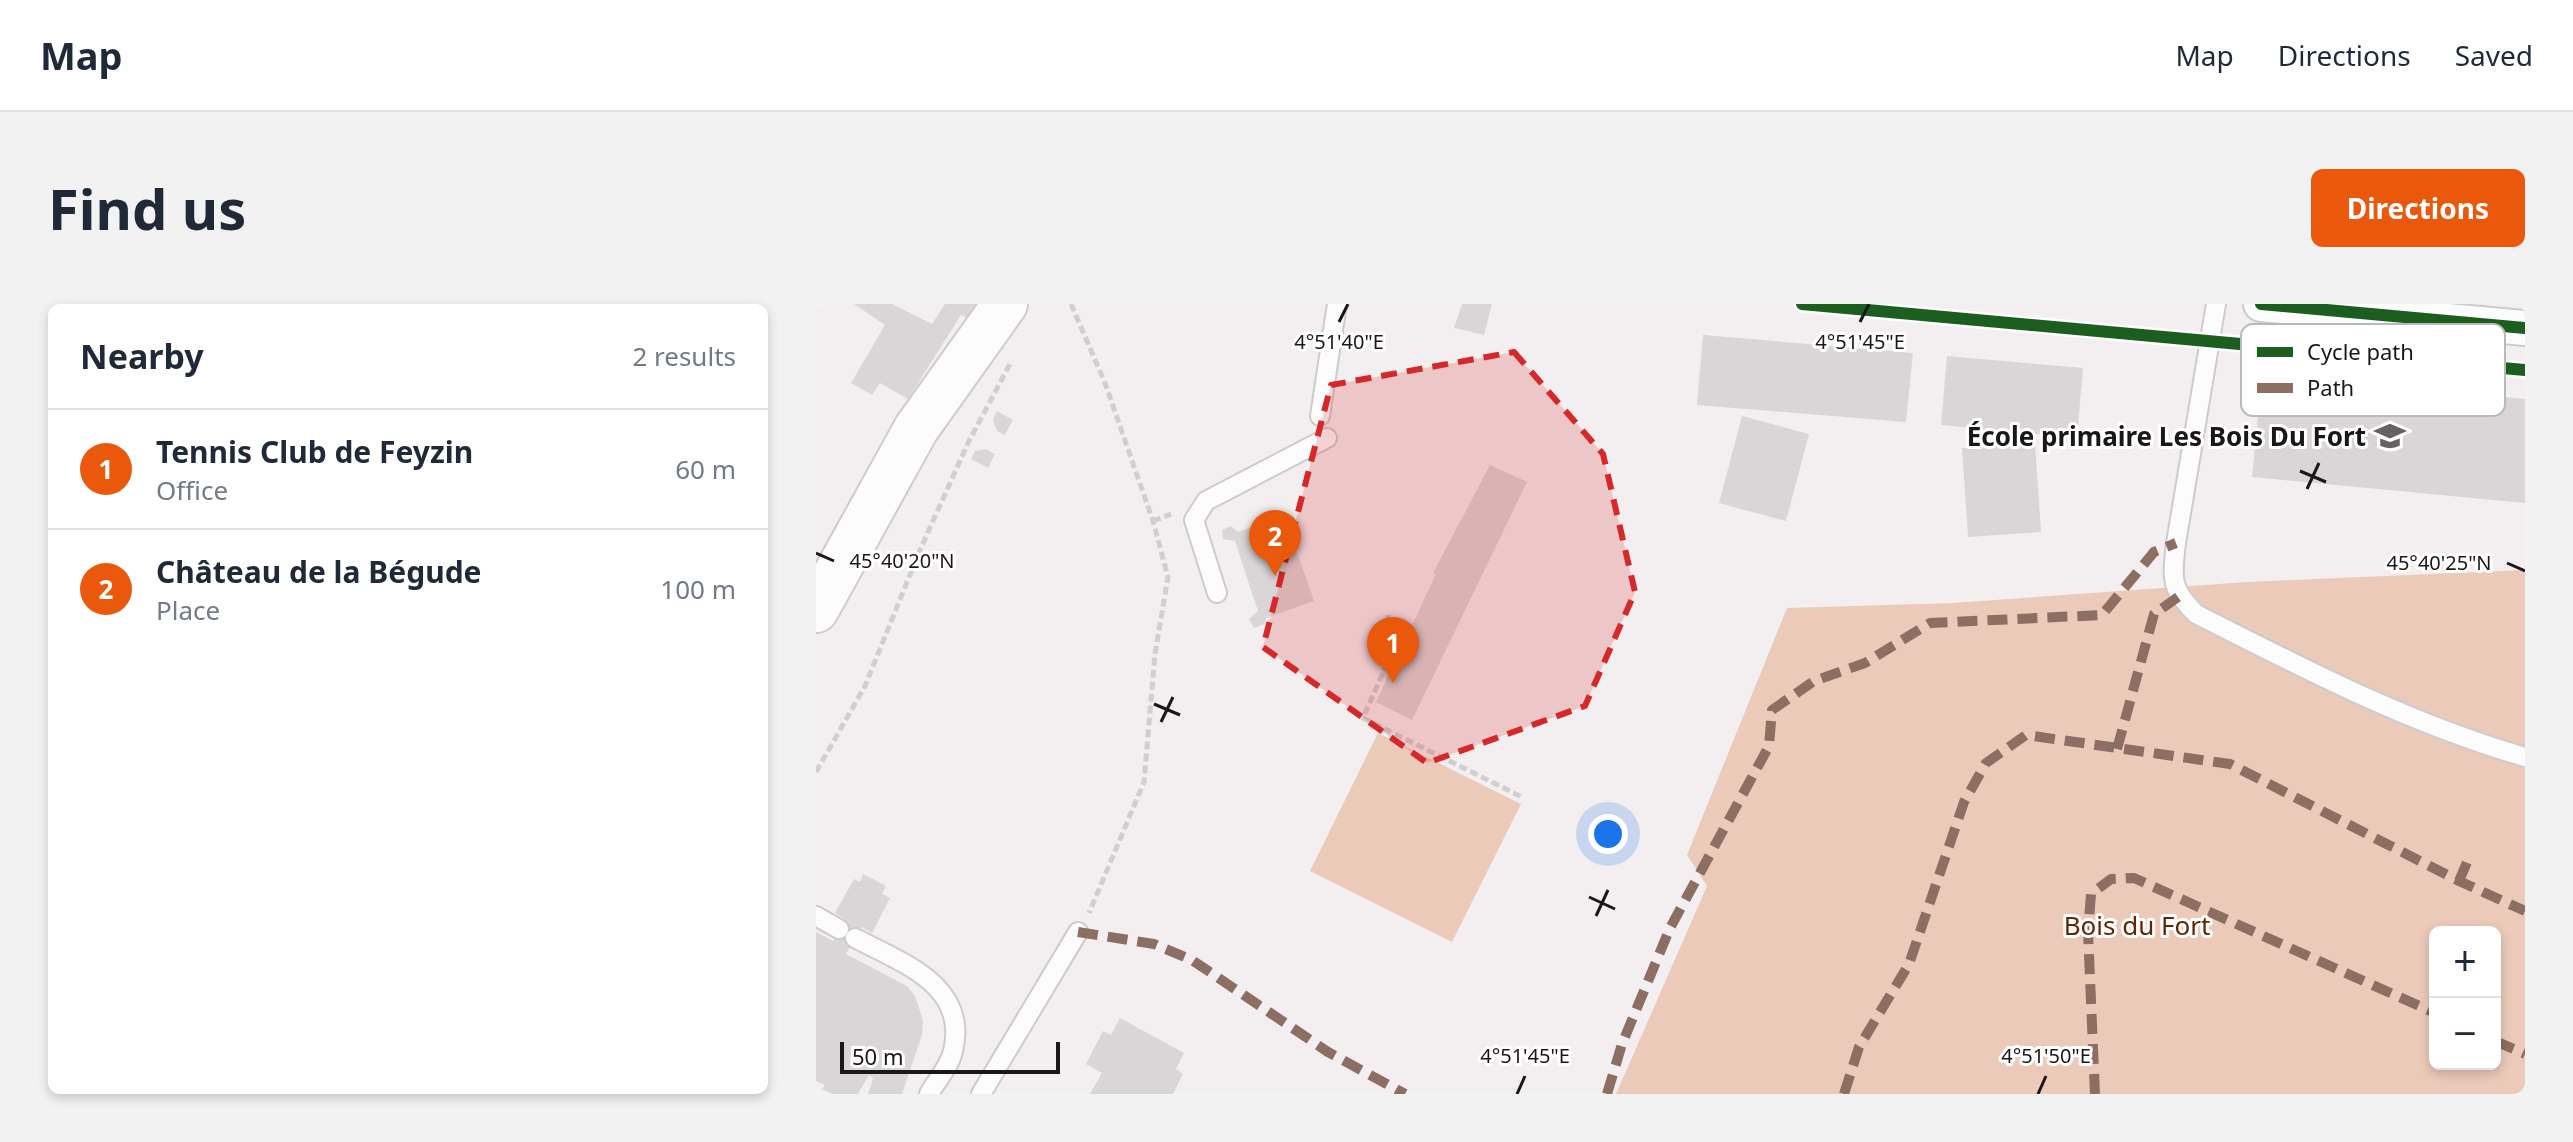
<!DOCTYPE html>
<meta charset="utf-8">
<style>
:root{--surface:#fff;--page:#f2f2f3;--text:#1f2937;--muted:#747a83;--line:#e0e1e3;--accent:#ea580c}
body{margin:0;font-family:"Noto Sans",sans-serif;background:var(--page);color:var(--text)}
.controls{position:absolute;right:24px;bottom:24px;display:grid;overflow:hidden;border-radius:12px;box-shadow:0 4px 12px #0003}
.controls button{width:72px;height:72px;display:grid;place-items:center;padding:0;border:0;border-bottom:2px solid var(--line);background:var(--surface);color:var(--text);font:40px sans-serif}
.scale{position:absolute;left:24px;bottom:20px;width:220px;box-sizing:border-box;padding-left:8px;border:4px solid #1a1718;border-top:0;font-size:22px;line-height:28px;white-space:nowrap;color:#1a1718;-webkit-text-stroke:6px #fff;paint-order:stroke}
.you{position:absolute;left:792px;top:530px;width:28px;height:28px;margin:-20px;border:6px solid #fff;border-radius:50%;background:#1a73e8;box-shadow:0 0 0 12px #1a73e833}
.badge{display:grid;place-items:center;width:52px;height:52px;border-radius:50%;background:var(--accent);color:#fff;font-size:26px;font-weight:700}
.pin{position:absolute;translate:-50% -66px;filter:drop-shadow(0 2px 4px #0008)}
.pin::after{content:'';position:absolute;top:42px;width:28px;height:24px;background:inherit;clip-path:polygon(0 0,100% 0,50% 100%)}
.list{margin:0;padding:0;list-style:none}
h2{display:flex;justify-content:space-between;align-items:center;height:104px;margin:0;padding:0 32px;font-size:34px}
h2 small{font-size:26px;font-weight:400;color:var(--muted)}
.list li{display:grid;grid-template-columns:52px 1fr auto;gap:24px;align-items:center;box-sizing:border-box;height:120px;padding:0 32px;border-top:2px solid var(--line)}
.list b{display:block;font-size:30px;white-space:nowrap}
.list p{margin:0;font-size:26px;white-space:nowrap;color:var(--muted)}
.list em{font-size:26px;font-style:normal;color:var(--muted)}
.map{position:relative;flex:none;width:1709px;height:790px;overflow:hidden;border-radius:12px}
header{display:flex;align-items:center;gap:48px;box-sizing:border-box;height:112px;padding:0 40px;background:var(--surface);border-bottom:2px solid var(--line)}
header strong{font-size:38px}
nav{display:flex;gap:44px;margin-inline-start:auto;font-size:28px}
.intro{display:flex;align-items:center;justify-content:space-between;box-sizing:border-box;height:192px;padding:0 48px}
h1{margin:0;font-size:56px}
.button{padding:20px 36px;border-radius:12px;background:var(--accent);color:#fff;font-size:28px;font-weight:700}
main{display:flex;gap:48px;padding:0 48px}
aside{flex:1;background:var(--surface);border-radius:12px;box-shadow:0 4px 12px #0003}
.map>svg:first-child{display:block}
.green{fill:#eccaba;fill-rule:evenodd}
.building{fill:#dad6d7}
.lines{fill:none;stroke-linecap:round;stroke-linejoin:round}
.lane-casing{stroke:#cecbcc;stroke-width:22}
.street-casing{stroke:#cecbcc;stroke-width:38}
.primary-casing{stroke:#cecbcc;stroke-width:48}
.path{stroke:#d0cfd0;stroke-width:5;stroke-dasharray:8 4;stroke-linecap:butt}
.lane{stroke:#fdfcfd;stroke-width:18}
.street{stroke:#fdfcfd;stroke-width:34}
.primary{stroke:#fdfcfd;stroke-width:44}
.quiet{stroke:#8d6e63;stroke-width:10;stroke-dasharray:20 10;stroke-linecap:butt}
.cycleway-casing{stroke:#fff;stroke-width:17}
.cycleway{stroke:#1b5e20;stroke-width:12}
.marked{fill:#d62828;fill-opacity:0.2;stroke:#d62828;stroke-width:6;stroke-dasharray:16 10;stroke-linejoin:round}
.ticks{fill:none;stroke:#1a1718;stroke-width:3}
.labels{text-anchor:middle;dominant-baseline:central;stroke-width:6;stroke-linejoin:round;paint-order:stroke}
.poi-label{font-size:26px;font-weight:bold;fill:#1a1718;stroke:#fff;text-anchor:end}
.park-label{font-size:26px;fill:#5f2802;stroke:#fff}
.key{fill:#fff;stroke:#bab9ba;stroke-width:2}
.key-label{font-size:22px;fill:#1a1718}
.ticks-label{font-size:20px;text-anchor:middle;fill:#1a1718;stroke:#fff;stroke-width:6;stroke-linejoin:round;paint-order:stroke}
</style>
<header>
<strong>Map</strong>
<nav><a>Map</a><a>Directions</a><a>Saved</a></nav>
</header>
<div class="intro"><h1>Find us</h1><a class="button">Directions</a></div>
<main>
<aside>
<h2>Nearby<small>2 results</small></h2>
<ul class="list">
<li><span class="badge">1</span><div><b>Tennis Club de Feyzin</b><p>Office</p></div><em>60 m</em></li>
<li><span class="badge">2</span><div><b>Château de la Bégude</b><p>Place</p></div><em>100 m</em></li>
</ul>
</aside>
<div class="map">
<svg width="1709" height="790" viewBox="0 0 1709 790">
<rect width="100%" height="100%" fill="#f3eef0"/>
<!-- green -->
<g class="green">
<path d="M 1709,266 L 1709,790 L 800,790 L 891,582 L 871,551 L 971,304 L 1137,299 L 1431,278 ZM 1619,628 L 1679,628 L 1679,760 L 1619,760 Z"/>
<path d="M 562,429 L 705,500 L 636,638 L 494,567 Z"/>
</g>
<!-- building -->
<g class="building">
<path d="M 38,0 L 76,0 L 116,20 L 129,0 L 162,0 L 152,15 L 145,11 L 92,95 L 64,79 L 56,91 L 35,79 L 69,21 Z"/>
<path d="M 646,0 L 676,0 L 668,31 L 638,24 Z"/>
<path d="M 887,31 L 1097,49 L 1090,118 L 881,101 Z"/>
<path d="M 1131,52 L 1267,64 L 1261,134 L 1125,121 Z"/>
<path d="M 1566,82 L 1709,95 L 1709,199 L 1436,173 L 1444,92 L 1564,103 Z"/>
<path d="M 181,107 L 197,116 L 189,131 L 181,127 L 177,115 Z"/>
<path d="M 926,112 L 993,130 L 970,217 L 903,199 Z"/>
<path d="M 1219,139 L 1225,228 L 1152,233 L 1146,144 Z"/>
<path d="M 170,145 L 179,150 L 172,164 L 155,155 L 159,147 Z"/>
<path d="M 674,161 L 711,178 L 596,416 L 560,398 L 620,270 L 617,269 Z"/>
<path d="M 468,211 L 498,297 L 450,314 L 449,320 L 438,324 L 433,315 L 442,307 L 433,280 L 419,237 L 407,235 L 406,226 L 415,222 L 422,228 Z"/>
<path d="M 47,570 L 70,582 L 66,590 L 74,594 L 56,629 L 45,623 L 30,650 L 91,682 L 99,692 L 107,716 L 106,731 L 86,790 L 52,790 L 57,775 L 53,771 L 42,790 L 16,790 L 6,785 L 9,781 L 0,777 L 0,628 L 17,637 L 29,615 L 19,609 L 38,575 L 44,578 Z"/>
<path d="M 304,714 L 368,749 L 360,765 L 367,770 L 357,790 L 274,790 L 286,769 L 270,760 L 287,727 L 295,731 Z"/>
</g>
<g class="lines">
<defs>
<g id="lane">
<path d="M 1400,0 L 1360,239 C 1356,275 1354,284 1380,310 C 1486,364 1594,420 1709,453"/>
<path d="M 504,112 L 521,0"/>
<path d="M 401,289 L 378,216 L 390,197 L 511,134"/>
<path d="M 0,612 L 23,625"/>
<path d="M 39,634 C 86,659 153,681 137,747 C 134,762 120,777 113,790"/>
<path d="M 165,790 L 262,628"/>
</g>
<path id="street" d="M 1445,0 L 1709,24"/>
<path id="primary" d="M 0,306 L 100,125 L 189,0"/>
</defs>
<!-- lane casing -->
<use href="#lane" class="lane-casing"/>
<!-- street casing -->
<use href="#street" class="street-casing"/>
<!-- primary casing -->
<use href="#primary" class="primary-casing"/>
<!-- path -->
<g class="path">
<path d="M 255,0 L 289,79 L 337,217 L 352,273 L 339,350 L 328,478 L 273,609"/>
<path d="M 337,217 L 355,210"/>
<path d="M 572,311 L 572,357 L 547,414 L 708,494"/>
<path d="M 0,468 L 49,382 L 104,246 L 152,139 L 195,58"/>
</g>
<!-- lane -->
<use href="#lane" class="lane"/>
<!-- street -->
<use href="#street" class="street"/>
<!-- primary -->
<use href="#primary" class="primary"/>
<!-- quiet -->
<g class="quiet">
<path d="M 1301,445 L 1338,310 L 1362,293"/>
<path d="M 1643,577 L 1652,556"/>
<path d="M 262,628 L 338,640 L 376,656 L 512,748 L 589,790"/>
<path d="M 1679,737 L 1709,750"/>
<path d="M 791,790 L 806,740 L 854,624 L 953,442 L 956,406 L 998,377 L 1049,359 L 1114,319 L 1286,311 L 1338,248 L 1360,239"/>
<path d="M 1028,790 L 1043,743 L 1093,660 L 1148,498 L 1170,459 L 1210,431 L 1414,460 L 1643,577 L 1709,607"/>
<path d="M 1279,790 L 1272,628 L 1275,590 L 1295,575 L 1318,574 L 1619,709"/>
</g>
<defs>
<g id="cycleway">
<path d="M 986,0 L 1709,66"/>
<path d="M 1445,0 L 1709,24"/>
</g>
</defs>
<!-- cycleway casing -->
<use href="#cycleway" class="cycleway-casing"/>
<!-- cycleway -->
<use href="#cycleway" class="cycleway"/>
</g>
<!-- marked area -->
<path class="marked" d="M 698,48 L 787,150 L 819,288 L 769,402 L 611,459 L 447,343 L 515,81 Z"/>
<!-- ticks -->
<path class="ticks" d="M 523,18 L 532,0M 1044,18 L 1053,0M 1484,167 L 1510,178M 1491,185 L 1503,159M 0,249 L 18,257M 1691,259 L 1709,267M 338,400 L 364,411M 345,418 L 357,393M 773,593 L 799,605M 780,612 L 792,586M 701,790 L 709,772M 1222,790 L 1230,772"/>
<!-- icons -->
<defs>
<symbol id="school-bare" viewBox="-9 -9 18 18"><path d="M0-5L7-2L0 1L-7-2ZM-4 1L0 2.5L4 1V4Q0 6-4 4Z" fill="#666264" stroke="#fff" stroke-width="2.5" paint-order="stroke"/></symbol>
</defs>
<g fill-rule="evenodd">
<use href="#school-bare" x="1552" y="110" width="44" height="44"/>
</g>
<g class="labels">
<!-- poi labels -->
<g class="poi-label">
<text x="1550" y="132">École primaire Les Bois Du Fort</text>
</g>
<!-- park labels -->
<g class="park-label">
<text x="1321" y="621">Bois du Fort</text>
</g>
</g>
<!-- legend -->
<rect x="1425" y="20" width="264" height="92" rx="12" class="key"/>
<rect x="1441" y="43" width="36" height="10" fill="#1b5e20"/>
<rect x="1441" y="79" width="36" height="10" fill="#8d6e63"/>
<g class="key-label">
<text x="1491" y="56">Cycle path</text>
<text x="1491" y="92">Path</text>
</g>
<g class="ticks-label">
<text x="523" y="45">4°51'40"E</text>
<text x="1044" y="45">4°51'45"E</text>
<text x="86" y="264">45°40'20"N</text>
<text x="1623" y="266">45°40'25"N</text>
<text x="709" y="759">4°51'45"E</text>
<text x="1230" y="759">4°51'50"E</text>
</g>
</svg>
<div class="controls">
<button>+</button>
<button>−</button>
</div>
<div class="scale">50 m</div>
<div class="you"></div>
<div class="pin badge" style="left:577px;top:379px">1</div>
<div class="pin badge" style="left:459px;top:272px">2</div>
</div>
</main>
